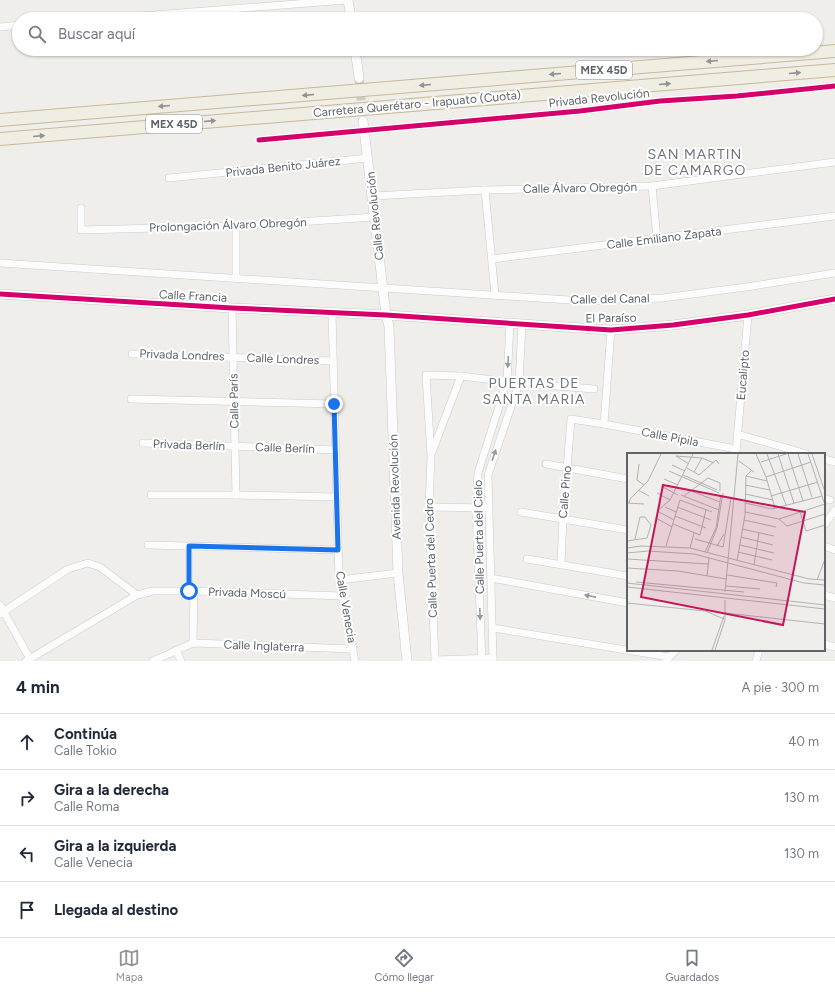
<!DOCTYPE html>
<html lang="es">
<meta charset="utf-8">
<style>
:root{--surface:#fff;--page:#f6f6f7;--text:#1f2937;--muted:#747a83;--line:#e0e1e3;--accent:#919496}
body{margin:0;font-family:Figtree,sans-serif;background:var(--page);color:var(--text)}
.stop{position:absolute;width:12px;height:12px;margin:-9px;border:3px solid #1a73e8;border-radius:50%;background:#fff}
.stop.end{background:#1a73e8;border-color:#fff;box-shadow:0 1px 4px #0008}
.list{margin:0;padding:0;list-style:none}
h2{display:flex;justify-content:space-between;align-items:center;height:52px;margin:0;padding:0 16px;font-size:17px}
h2 small{font-size:13px;font-weight:400;color:var(--muted)}
.list li{display:grid;grid-template-columns:26px 1fr auto;gap:12px;align-items:center;box-sizing:border-box;height:56px;padding:0 16px;border-top:1px solid var(--line)}
.list b{display:block;font-size:15px;white-space:nowrap}
.list p{margin:0;font-size:13px;white-space:nowrap;color:var(--muted)}
.list em{font-size:13px;font-style:normal;color:var(--muted)}
.icon{flex:none;width:22px;height:22px;fill:none;stroke:currentColor;stroke-width:2;stroke-linecap:round;stroke-linejoin:round}
.map{position:relative;flex:none;width:835px;height:661px;overflow:hidden}
.search{position:absolute;background:var(--surface);box-shadow:0 1px 3px #0004;left:12px;right:12px;top:12px;height:44px;display:flex;align-items:center;gap:10px;box-sizing:border-box;padding:0 14px;border-radius:22px;color:var(--muted);font-size:15px}
.sheet{height:276px;background:var(--surface)}
nav{display:flex;justify-content:space-around;align-items:center;box-sizing:border-box;height:56px;border-top:1px solid var(--line);background:var(--surface);font-size:11px;color:var(--muted)}
nav a{display:grid;justify-items:center;gap:2px}
nav .on{color:var(--accent)}
.map>svg:first-child{display:block}
.lines{fill:none;stroke-linecap:round;stroke-linejoin:round}
.secondary-tunnel{stroke:#cbcbca;stroke-width:9;stroke-dasharray:9 4.5;stroke-linecap:butt}
.street-casing{stroke:#cbcccc;stroke-width:8}
.secondary-casing{stroke:#cacacb;stroke-width:10}
.highway-casing{stroke:#c8b996;stroke-width:14}
.street{stroke:#fdfcfc;stroke-width:7}
.secondary{stroke:#fdfcfc;stroke-width:9}
.highway{stroke:#f0ede3;stroke-width:12}
.cycleway-casing{stroke:#fff;stroke-width:8}
.cycleway{stroke:#d6006c;stroke-width:5}
.oneway{fill:#929393}
.oneway2{fill:#96999c}
.route{stroke:#1a73e8;stroke-width:5}
.labels{text-anchor:middle;dominant-baseline:central;stroke-width:4;stroke-linejoin:round;paint-order:stroke}
.shield{fill:#fff;stroke:#8f9295;stroke-width:1}
.shield-label{font-size:11px;font-weight:bold;fill:#5f6368}
.street-label{font-size:12px;fill:#5f6368;stroke:#fff}
.quarter-label{font-size:14px;letter-spacing:1px;fill:#70757a;stroke:#fff}
.inset-road{fill:none;stroke:#b1b2b2;stroke-width:1}
.view{fill:#c2185b;fill-opacity:0.15;stroke:#c2185b;stroke-width:2}
.inset-edge{fill:none;stroke:#5f6368;stroke-width:2}
</style>
<div class="map">
<svg width="835" height="661" viewBox="0 0 835 661">
<rect width="100%" height="100%" fill="#efeeea"/>
<g class="lines">
<!-- secondary-tunnel -->
<path class="secondary-tunnel" d="M 359,78 L 363,121"/>
<defs>
<g id="street">
<path d="M 102,19 L 347,0"/>
<path d="M 0,27 L 19,25"/>
<path d="M 259,140 L 580,111 L 660,101 L 737,96 L 835,86"/>
<path d="M 169,178 L 368,158"/>
<path d="M 652,186 L 657,239"/>
<path d="M 485,190 L 495,295"/>
<path d="M 373,196 L 485,190 L 652,186 L 835,162"/>
<path d="M 81,208 L 81,230 L 236,226 L 375,217"/>
<path d="M 492,259 L 835,216"/>
<path d="M 0,263 L 584,301 L 663,298 L 753,286 L 835,273"/>
<path d="M 236,278 L 236,226"/>
<path d="M 232,308 L 236,495"/>
<path d="M 332,313 L 339,580 L 355,661"/>
<path d="M 132,354 L 333,361"/>
<path d="M 131,399 L 334,404"/>
<path d="M 604,424 L 611,330"/>
<path d="M 737,434 L 807,454"/>
<path d="M 143,443 L 336,450"/>
<path d="M 432,452 L 461,376"/>
<path d="M 736,452 L 748,315"/>
<path d="M 824,459 L 835,462"/>
<path d="M 546,464 L 628,479"/>
<path d="M 151,495 L 236,495 L 337,497"/>
<path d="M 824,498 L 830,500"/>
<path d="M 429,507 L 488,508"/>
<path d="M 521,512 L 628,530"/>
<path d="M 824,525 L 835,510"/>
<path d="M 148,545 L 338,550"/>
<path d="M 189,546 L 189,591"/>
<path d="M 824,546 L 835,550"/>
<path d="M 527,559 L 628,576"/>
<path d="M 561,564 L 563,518 L 571,419 L 604,424 L 736,449"/>
<path d="M 491,578 L 628,603"/>
<path d="M 339,580 L 398,573"/>
<path d="M 824,595 L 835,598"/>
<path d="M 0,605 L 30,659"/>
<path d="M 0,614 L 68,569 L 88,563 L 100,567 L 137,595"/>
<path d="M 493,628 L 669,657"/>
<path d="M 193,643 L 194,591"/>
<path d="M 824,644 L 835,647"/>
<path d="M 176,650 L 181,661"/>
<path d="M 493,658 L 435,660 L 429,507 L 431,456 L 426,375 L 461,376 L 519,383 L 594,389"/>
<path d="M 26,661 L 137,595 L 153,591 L 194,591 L 343,596"/>
<path d="M 153,661 L 193,643 L 353,649"/>
<path d="M 482,661 L 476,508 L 478,473 L 507,381 L 510,323"/>
<path d="M 493,661 L 488,475 L 519,383 L 522,324"/>
<path d="M 666,661 L 676,650"/>
<path d="M 756,661 L 759,650"/>
</g>
<g id="secondary">
<path d="M 348,0 L 351,19"/>
<path d="M 355,49 L 359,78"/>
<path d="M 363,121 L 386,315 L 389,326 L 398,573 L 407,661"/>
<path d="M 0,294 L 232,308 L 386,315 L 611,330 L 673,325 L 748,315 L 835,299"/>
</g>
<g id="highway">
<path d="M 0,120 L 835,51"/>
<path d="M 0,139 L 835,70"/>
</g>
</defs>
<!-- street casing -->
<use href="#street" class="street-casing"/>
<!-- secondary casing -->
<use href="#secondary" class="secondary-casing"/>
<!-- highway casing -->
<use href="#highway" class="highway-casing"/>
<!-- street -->
<use href="#street" class="street"/>
<!-- secondary -->
<use href="#secondary" class="secondary"/>
<!-- highway -->
<use href="#highway" class="highway"/>
<defs>
<g id="cycleway">
<path d="M 259,140 L 580,111 L 660,101 L 737,96 L 835,86"/>
<path d="M 0,294 L 232,308 L 386,315 L 611,330 L 673,325 L 748,315 L 835,299"/>
</g>
</defs>
<!-- cycleway casing -->
<use href="#cycleway" class="cycleway-casing"/>
<!-- cycleway -->
<use href="#cycleway" class="cycleway"/>
</g>
<!-- one-way arrows -->
<defs><path id="oneway-solid" d="M-6-.8H1V-3.2L6.5 0L1 3.2V.8H-6Z"/></defs>
<g class="oneway">
<use href="#oneway-solid" transform="translate(712 61) rotate(175)"/>
<use href="#oneway-solid" transform="translate(795 73) rotate(-5)"/>
<use href="#oneway-solid" transform="translate(555 74) rotate(175)"/>
<use href="#oneway-solid" transform="translate(665 84) rotate(-5)"/>
<use href="#oneway-solid" transform="translate(425 85) rotate(175)"/>
<use href="#oneway-solid" transform="translate(308 95) rotate(175)"/>
<use href="#oneway-solid" transform="translate(164 106) rotate(175)"/>
<use href="#oneway-solid" transform="translate(210 121) rotate(-5)"/>
<use href="#oneway-solid" transform="translate(39 136) rotate(-5)"/>
</g>
<g class="oneway2">
<use href="#oneway-solid" transform="translate(508 362) rotate(93)"/>
<use href="#oneway-solid" transform="translate(494 455) rotate(-71)"/>
<use href="#oneway-solid" transform="translate(590 596) rotate(-169)"/>
<use href="#oneway-solid" transform="translate(480 614) rotate(88)"/>
</g>
<g class="lines">
<!-- route -->
<path class="route" d="M 189,591 L 189,546 L 338,550 L 334,404"/>
</g>
<g class="labels">
<!-- shield labels -->
<g class="shield">
<rect x="576" y="61" width="56" height="18" rx="3"/>
<rect x="146" y="115" width="56" height="18" rx="3"/>
</g>
<g class="shield-label">
<text x="604" y="70">MEX 45D</text>
<text x="174" y="124">MEX 45D</text>
</g>
<!-- street labels -->
<g class="street-label">
<text transform="translate(599 98) rotate(-6)">Privada Revolución</text>
<text transform="translate(417 104) rotate(-5)">Carretera Querétaro - Irapuato (Cuota)</text>
<text transform="translate(283 167) rotate(-6)">Privada Benito Juárez</text>
<text transform="translate(580 188) rotate(-1)">Calle Álvaro Obregón</text>
<text transform="translate(375 216) rotate(-96)">Calle Revolución</text>
<text transform="translate(228 225) rotate(-2)">Prolongación Álvaro Obregón</text>
<text transform="translate(664 238) rotate(-7)">Calle Emiliano Zapata</text>
<text transform="translate(193 296) rotate(3)">Calle Francia</text>
<text transform="translate(610 299) rotate(-1)">Calle del Canal</text>
<text transform="translate(611 318) rotate(-1)">El Paraíso</text>
<text transform="translate(182 355) rotate(2)">Privada Londres</text>
<text transform="translate(283 359) rotate(2)">Calle Londres</text>
<text transform="translate(743 375) rotate(-85)">Eucalipto</text>
<text transform="translate(234 401) rotate(-91)">Calle París</text>
<text transform="translate(670 437) rotate(11)">Calle Pípila</text>
<text transform="translate(189 445) rotate(2)">Privada Berlín</text>
<text transform="translate(285 448) rotate(2)">Calle Berlín</text>
<text transform="translate(395 487) rotate(-92)">Avenida Revolución</text>
<text transform="translate(565 492) rotate(-85)">Calle Pino</text>
<text transform="translate(479 537) rotate(-91)">Calle Puerta del Cielo</text>
<text transform="translate(431 558) rotate(-92)">Calle Puerta del Cedro</text>
<text transform="translate(247 593) rotate(2)">Privada Moscú</text>
<text transform="translate(346 607) rotate(80)">Calle Venecia</text>
<text transform="translate(264 646) rotate(2)">Calle Inglaterra</text>
</g>
<!-- quarter labels -->
<g class="quarter-label">
<text x="695" y="154">SAN MARTIN<tspan x="695" dy="16">DE CAMARGO</tspan></text>
<text x="534" y="383">PUERTAS DE<tspan x="534" dy="16">SANTA MARIA</tspan></text>
</g>
</g>
<!-- overview -->
<g transform="translate(627 453)">
<rect width="198" height="198" fill="#efeeea"/>
<path class="inset-road" d="M 129,1 L 139,24 L 148,55M 140,1 L 159,52M 151,1 L 167,50M 161,1 L 176,48M 171,1 L 185,44M 181,1 L 198,52M 185,1 L 198,39M 49,3 L 75,5 L 87,10M 49,3 L 62,11M 112,8 L 127,19M 134,9 L 159,1M 12,11 L 10,27 L 17,32M 45,12 L 58,18M 60,15 L 72,22 L 89,7 L 92,11M 42,18 L 92,40M 67,19 L 75,5M 56,22 L 90,37M 119,23 L 140,28M 139,24 L 184,9M 37,26 L 51,32M 118,32 L 143,37M 34,33 L 51,42M 11,37 L 22,43M 64,38 L 93,49M 30,40 L 43,47M 118,41 L 146,47M 54,42 L 92,57M 57,43 L 81,25 L 93,30 L 93,38M 144,43 L 191,29M 0,50 L 17,51M 2,50 L 3,46 L 21,28 L 34,1M 118,50 L 145,56 L 195,43M 38,54 L 49,59M 50,54 L 84,67M 30,58 L 43,47 L 66,1M 32,59 L 47,67M 118,59 L 152,66 L 198,51M 173,59 L 179,78 L 198,72M 48,63 L 79,75M 29,65 L 45,74M 152,66 L 160,73 L 198,61M 117,67 L 149,74M 46,71 L 73,82 L 79,57M 115,76 L 147,83M 114,84 L 146,92M 68,86 L 96,94 L 104,45 L 94,44M 0,88 L 20,85 L 24,72 L 18,64 L 13,64 L 8,86M 113,92 L 147,100M 39,93 L 53,47 L 85,59M 90,93 L 97,81M 0,95 L 14,93 L 63,95 L 182,126 L 198,127M 63,95 L 67,80M 78,99 L 89,75 L 94,42M 111,99 L 145,107M 0,100 L 21,98 L 67,101 L 177,130 L 198,132M 80,100 L 90,75 L 96,40M 0,106 L 81,111M 110,108 L 118,62 L 119,23 L 125,17M 127,112 L 132,80M 0,115 L 51,118 L 99,126M 100,122 L 150,130 L 149,134M 80,123 L 82,105M 190,127 L 198,106M 9,129 L 117,139M 0,130 L 198,152M 99,133 L 133,136M 0,134 L 198,156M 98,139 L 111,1M 0,150 L 78,158 L 97,166M 98,160 L 198,171M 85,197 L 97,163M 88,197 L 98,167 L 98,147"/>
<path class="view" d="M 36,32 L 178,59 L 156,172 L 14,144 Z"/>
<rect width="198" height="198" class="inset-edge"/>
</g>
</svg>
<div class="stop" style="left:189px;top:591px"></div>
<div class="stop end" style="left:334px;top:404px"></div>
<div class="search"><svg class="icon" aria-label="search" viewBox="0 0 24 24"><circle cx="10" cy="10" r="6"/><path d="M15 15l6 6"/></svg>Buscar aquí</div>
</div>
<section class="sheet">
<h2>4 min<small>A pie · 300 m</small></h2>
<ul class="list">
<li><svg class="icon" aria-label="ahead" viewBox="0 0 24 24"><path d="M12 20V5M6 11l6-6 6 6"/></svg><div><b>Continúa</b><p>Calle Tokio</p></div><em>40 m</em></li>
<li><svg class="icon" aria-label="right" viewBox="0 0 24 24"><path d="M7 20v-9h11M14 6l5 5-5 5"/></svg><div><b>Gira a la derecha</b><p>Calle Roma</p></div><em>130 m</em></li>
<li><svg class="icon" aria-label="left" viewBox="0 0 24 24"><path d="M17 20v-9H6M10 6l-5 5 5 5"/></svg><div><b>Gira a la izquierda</b><p>Calle Venecia</p></div><em>130 m</em></li>
<li><svg class="icon" aria-label="arrive" viewBox="0 0 24 24"><path d="M6 21V4h12l-3 4 3 4H6"/></svg><div><b>Llegada al destino</b></div></li>
</ul>
</section>
<nav>
<a class="on"><svg class="icon" aria-label="map" viewBox="0 0 24 24"><path d="M3 6l6-2 6 2 6-2v14l-6 2-6-2-6 2zM9 4v14M15 6v14"/></svg>Mapa</a>
<a><svg class="icon" aria-label="directions" viewBox="0 0 24 24"><path d="M12 3l9 9-9 9-9-9zM9 14v-3h6M13 9l2 2-2 2"/></svg>Cómo llegar</a>
<a><svg class="icon" aria-label="saved" viewBox="0 0 24 24"><path d="M7 4h10v16l-5-4-5 4z"/></svg>Guardados</a>
</nav>
